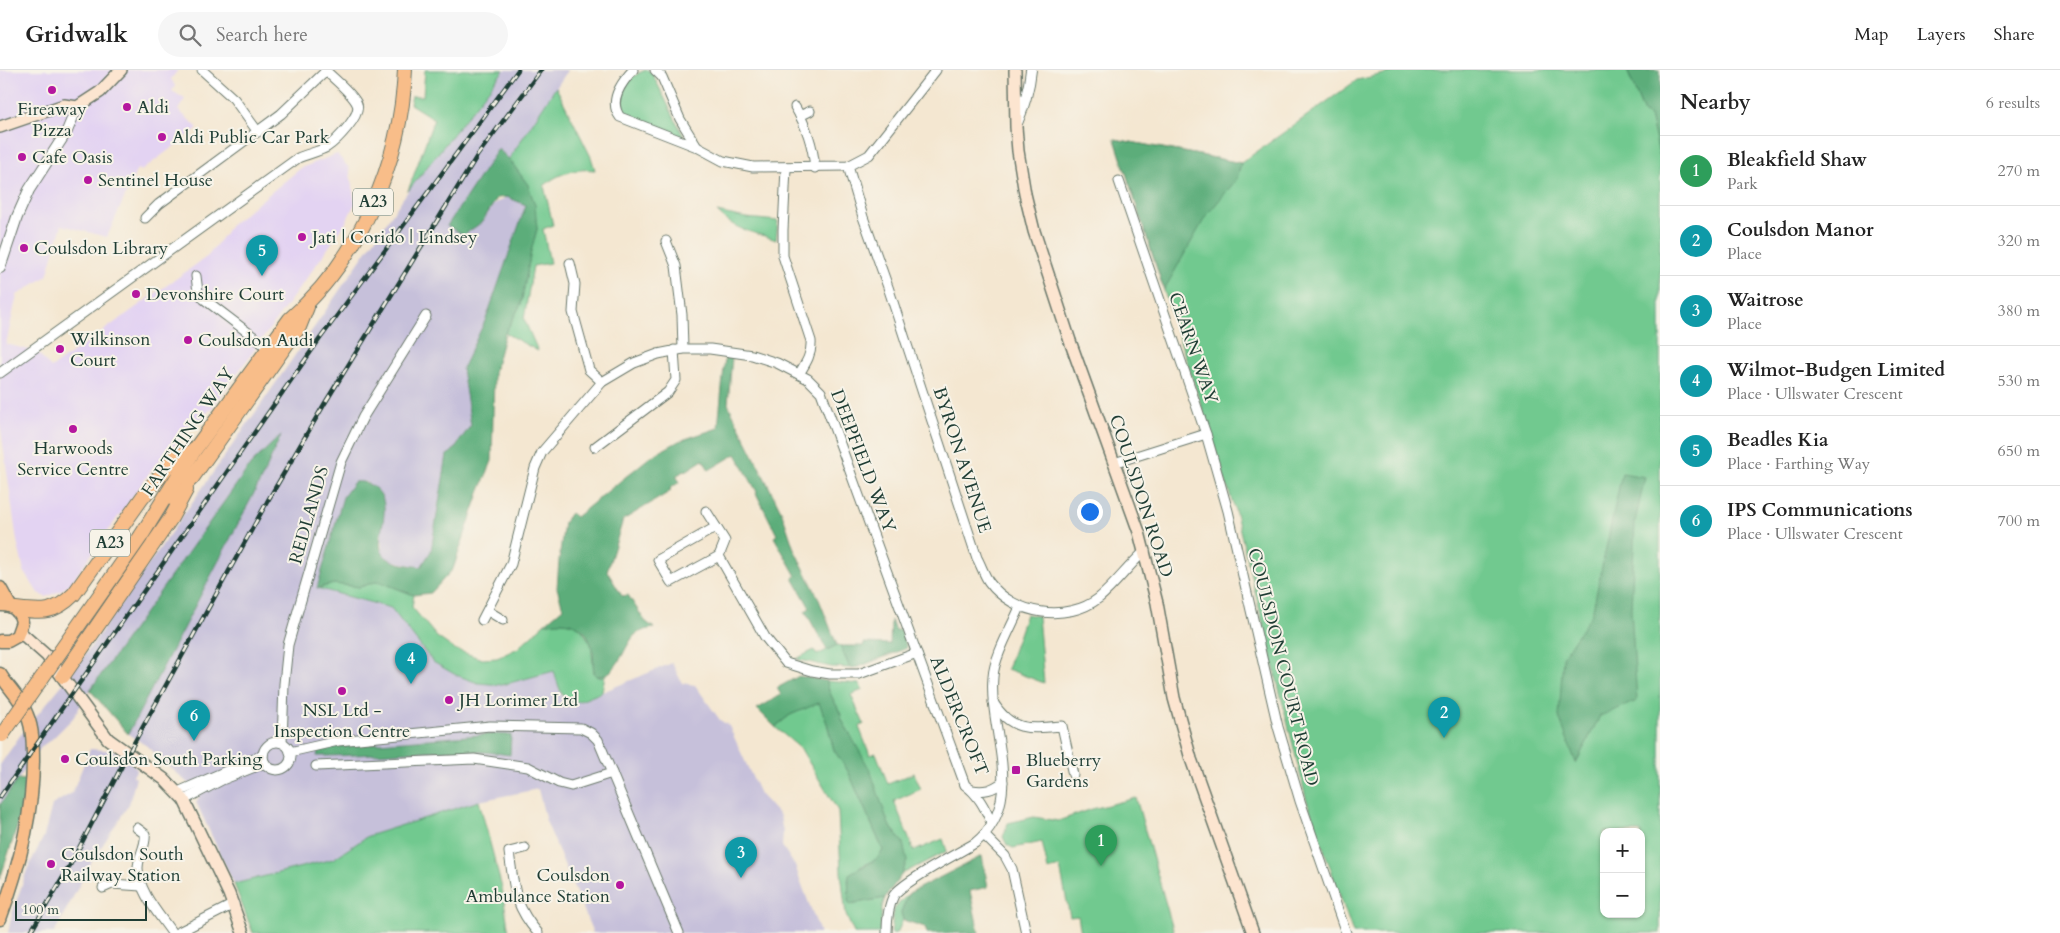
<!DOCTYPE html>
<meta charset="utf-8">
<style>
:root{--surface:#fff;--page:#f6f6f6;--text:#222;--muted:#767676;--line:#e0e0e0;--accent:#2563eb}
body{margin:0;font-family:Cardo,serif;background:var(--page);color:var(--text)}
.controls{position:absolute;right:15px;bottom:15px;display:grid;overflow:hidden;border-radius:10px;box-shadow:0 1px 4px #0004}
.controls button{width:45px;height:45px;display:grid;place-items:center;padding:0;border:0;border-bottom:1px solid var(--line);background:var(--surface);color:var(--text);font:25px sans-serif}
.scale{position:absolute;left:15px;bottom:12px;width:132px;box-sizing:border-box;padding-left:5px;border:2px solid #1f3d34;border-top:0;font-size:14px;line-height:18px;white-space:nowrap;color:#1f3d34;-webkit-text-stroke:4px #f7f3e8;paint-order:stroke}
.you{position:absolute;left:1089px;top:441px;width:18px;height:18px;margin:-12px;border:4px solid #fff;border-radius:50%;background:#1a73e8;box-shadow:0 0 0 8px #1a73e833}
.badge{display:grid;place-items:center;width:32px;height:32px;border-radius:50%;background:var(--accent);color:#fff;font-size:16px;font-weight:700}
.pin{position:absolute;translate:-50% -41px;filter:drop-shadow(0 1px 2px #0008)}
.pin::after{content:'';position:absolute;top:26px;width:18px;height:15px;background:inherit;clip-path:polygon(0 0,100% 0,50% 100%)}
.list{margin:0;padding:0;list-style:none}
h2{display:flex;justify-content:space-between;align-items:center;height:65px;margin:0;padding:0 20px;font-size:21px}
h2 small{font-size:16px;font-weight:400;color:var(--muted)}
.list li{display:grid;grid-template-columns:32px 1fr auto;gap:15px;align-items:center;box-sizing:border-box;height:70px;padding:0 20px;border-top:1px solid var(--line)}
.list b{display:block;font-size:19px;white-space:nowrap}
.list p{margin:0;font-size:16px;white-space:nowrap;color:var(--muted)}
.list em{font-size:16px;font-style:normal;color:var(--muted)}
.icon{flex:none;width:28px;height:28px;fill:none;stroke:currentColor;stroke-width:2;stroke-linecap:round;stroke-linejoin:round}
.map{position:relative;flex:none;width:1660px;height:863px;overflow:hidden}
header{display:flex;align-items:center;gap:30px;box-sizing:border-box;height:70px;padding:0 25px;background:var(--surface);border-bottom:1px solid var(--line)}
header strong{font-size:24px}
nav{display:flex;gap:28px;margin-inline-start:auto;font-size:18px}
.search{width:350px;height:45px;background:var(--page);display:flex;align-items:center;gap:12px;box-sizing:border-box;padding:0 18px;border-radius:28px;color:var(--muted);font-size:19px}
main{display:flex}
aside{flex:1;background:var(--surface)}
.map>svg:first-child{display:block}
.built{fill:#e3d3f2}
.industrial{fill:#c6c0da}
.green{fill:#71c98f;stroke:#488362;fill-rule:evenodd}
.forest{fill:#5cad7a;stroke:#3e7557}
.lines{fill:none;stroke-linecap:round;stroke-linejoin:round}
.minor-casing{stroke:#6a786b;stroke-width:11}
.tertiary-casing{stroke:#6a786b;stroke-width:12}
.secondary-casing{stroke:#6a786b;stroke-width:14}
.primary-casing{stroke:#6a786b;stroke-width:15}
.trunk-casing{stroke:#6a786b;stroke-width:16}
.minor{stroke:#fff;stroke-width:9}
.tertiary{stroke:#fff;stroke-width:10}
.secondary{stroke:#fce5d0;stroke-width:11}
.primary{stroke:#f8bd89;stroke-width:12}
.trunk{stroke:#f8bd89;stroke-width:14}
.rail-casing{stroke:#1f3d34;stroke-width:4.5}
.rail{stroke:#f7f3e8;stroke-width:2.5;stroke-dasharray:8;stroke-linecap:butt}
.trunk-bridge-casing{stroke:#6a786b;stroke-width:16;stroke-linecap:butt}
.trunk-bridge{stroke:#f8bd89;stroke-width:14}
.poi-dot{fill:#b5179e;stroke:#f7f3e8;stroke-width:2}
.labels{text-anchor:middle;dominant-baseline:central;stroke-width:4;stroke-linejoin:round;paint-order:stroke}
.shield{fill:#f7f3e8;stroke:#60746a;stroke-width:1}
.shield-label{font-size:16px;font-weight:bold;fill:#1f3d34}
.poi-label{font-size:18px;fill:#1f3d34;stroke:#f7f3e8;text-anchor:start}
.street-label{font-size:18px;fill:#1f3d34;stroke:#f7f3e8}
</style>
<header>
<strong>Gridwalk</strong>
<div class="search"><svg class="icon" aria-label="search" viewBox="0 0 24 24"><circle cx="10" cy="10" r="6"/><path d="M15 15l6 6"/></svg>Search here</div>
<nav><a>Map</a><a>Layers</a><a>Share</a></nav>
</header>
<main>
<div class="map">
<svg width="1660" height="863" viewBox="0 0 1660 863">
<rect width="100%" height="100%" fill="#f7f3e8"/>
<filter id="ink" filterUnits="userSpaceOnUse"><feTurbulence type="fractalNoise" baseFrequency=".02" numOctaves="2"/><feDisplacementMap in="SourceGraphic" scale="10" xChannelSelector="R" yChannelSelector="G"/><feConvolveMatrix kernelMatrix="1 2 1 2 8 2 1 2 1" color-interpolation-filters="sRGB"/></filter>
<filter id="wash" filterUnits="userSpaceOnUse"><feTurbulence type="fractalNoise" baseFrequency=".0096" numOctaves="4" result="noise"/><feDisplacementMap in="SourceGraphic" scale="20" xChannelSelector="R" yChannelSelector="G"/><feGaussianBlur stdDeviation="1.12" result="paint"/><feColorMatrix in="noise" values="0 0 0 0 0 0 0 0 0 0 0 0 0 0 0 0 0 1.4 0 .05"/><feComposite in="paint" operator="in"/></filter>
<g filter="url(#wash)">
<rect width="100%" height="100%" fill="#f4e7d1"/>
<!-- built -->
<path class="built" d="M 0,0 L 178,0 L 171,9 L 175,16 L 172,21 L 185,29 L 178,40 L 198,58 L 141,101 L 137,99 L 107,167 L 62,155 L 47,206 L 17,225 L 6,274 L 37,282 L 51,298 L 208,186 L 231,155 L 301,98 L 337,84 L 349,98 L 355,133 L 345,154 L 319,191 L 212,338 L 155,395 L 71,513 L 60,521 L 46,527 L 38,523 L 24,501 L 17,471 L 0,353 Z"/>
<!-- industrial -->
<g class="industrial">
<path d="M 503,0 L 568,0 L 509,89 L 498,79 L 482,152 L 494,134 L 507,127 L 526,135 L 486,249 L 462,299 L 471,355 L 452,382 L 447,385 L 431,481 L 421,497 L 389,490 L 382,484 L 381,424 L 365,411 L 317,518 L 391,538 L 433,592 L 502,615 L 554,601 L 561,625 L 565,630 L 571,633 L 581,631 L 672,593 L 682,613 L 695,615 L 720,650 L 729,656 L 760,724 L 780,746 L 783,762 L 782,776 L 795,796 L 820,863 L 593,863 L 546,751 L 538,719 L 479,731 L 368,766 L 333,789 L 234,814 L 196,732 L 199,727 L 191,716 L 147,676 L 128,664 L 280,367 L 251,394 L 90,620 L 73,648 L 52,669 L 42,676 L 0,735 L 0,695 L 19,667 L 75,599 L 262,333 L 408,121 Z"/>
<path d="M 90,679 L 120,681 L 137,699 L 133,706 L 136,708 L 129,734 L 91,793 L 54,863 L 8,863 L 12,844 L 27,800 L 44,766 L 52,735 L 72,723 Z"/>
</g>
<!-- green -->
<g class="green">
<path d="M 425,0 L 504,0 L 408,121 L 434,49 L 410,34 L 412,26 L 423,26 Z"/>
<path d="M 648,0 L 652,3 L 684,67 L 681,68 L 624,45 L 620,41 C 620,37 618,32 619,28 C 621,16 636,1 648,0 Z"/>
<path d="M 1402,0 L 1627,0 L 1644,43 L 1650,45 L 1660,88 L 1660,863 L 1353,863 L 1306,728 L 1235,440 L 1115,69 L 1241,93 L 1357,10 ZM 1604,762 L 1641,762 L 1641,844 L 1604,844 Z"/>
<path d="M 556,17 L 591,87 L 595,100 C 578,98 557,103 544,116 L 553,155 L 543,159 L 550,193 L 533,196 L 524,249 L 538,281 L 505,263 L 521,234 L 531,181 L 537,159 L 528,115 L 509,89 Z"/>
<path d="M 717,142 L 746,148 L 778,151 L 776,170 C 750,160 739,163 717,142 Z"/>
<path d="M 378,511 L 414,525 L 412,537 L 437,567 L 454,579 L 482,589 L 497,588 L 518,578 L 544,554 L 556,551 L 575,554 L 581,559 L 591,573 L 594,604 L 599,607 L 605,605 L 602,622 C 567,637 565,639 554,601 L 502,615 L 478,613 L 456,605 L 433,592 L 391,538 L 317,518 L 334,514 L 360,517 Z"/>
<path d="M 1026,544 L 1038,546 L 1044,613 L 1007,599 Z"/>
<path d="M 837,575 L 840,576 L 850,598 L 831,597 L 796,589 L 814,580 L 817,585 Z"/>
<path d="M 827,611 L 860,614 L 862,620 L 851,625 L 864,654 L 859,657 L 870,685 L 876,683 L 888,714 L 914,703 L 921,719 L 894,731 L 914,781 L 943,769 L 947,781 L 902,804 L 907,790 L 896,763 L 889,755 L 879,729 L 842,650 C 840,636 827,625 827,611 Z"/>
<path d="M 819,632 L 827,653 L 834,680 L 848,701 L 883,780 C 879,791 869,792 860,797 C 855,800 852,805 848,809 L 850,834 L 885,828 L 882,837 L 880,863 L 854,863 L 846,845 L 841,802 L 838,741 L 801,679 L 775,657 L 790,645 Z"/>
<path d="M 1136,728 L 1174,863 L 1081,863 L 1078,846 L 1070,847 L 1060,797 L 1048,800 L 1042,772 L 1013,778 L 1007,775 L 1003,767 L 1008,753 L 1034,747 L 1058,751 L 1092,739 Z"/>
<path d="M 479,731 L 502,818 L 509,863 L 253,863 L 234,814 L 333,789 L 368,766 Z"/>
<path d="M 909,823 L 901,842 L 903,850 L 897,863 L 891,863 L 894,839 Z"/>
</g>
<!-- forest -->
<g class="forest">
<path d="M 1627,0 L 1660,0 L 1660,88 L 1650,46 L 1644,43 Z"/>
<path d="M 1115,69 L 1241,93 L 1237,109 L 1206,146 L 1164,220 Z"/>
<path d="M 498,79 L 509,89 L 528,115 L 535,135 L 537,159 L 531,181 L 521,234 L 505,263 L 494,303 L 492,391 L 479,423 L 453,499 L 431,523 L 414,525 L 378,511 L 360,517 L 334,514 L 317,518 L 343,427 L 354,412 C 363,411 368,413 375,418 C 397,436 371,470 384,485 C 391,494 410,495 421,497 L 431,481 L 447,385 L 452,382 L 471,355 L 462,299 L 486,249 L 526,135 L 507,127 L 497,128 L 482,152 L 464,165 L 447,156 Z"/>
<path d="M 725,287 L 732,288 L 728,334 L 782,443 L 794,479 L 818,527 L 837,575 L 827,580 L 805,541 L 810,538 L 793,508 L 796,506 L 774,467 L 777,465 L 756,423 L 757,422 L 736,384 L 709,400 L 703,390 L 686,401 L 685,400 L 676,406 L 680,412 L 670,418 L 671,421 L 623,450 L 607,501 L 622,526 L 628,525 L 645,551 L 654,558 C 649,559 639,561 635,565 C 624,575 618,608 596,606 C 592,600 594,591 593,583 C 589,555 570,548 544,554 L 563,538 L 557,518 L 559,490 L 564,452 L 571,443 L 576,447 L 650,387 L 679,371 L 718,358 Z"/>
<path d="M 281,365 L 264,404 L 128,664 L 90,620 L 251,394 Z"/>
<path d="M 1622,403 L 1645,407 L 1635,452 L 1631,540 L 1637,631 L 1600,646 L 1576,693 L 1559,647 L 1563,586 L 1592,544 Z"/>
<path d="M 891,550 L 895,560 L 901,560 L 907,578 L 858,597 L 850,598 L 840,576 L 863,576 L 864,573 L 890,574 Z"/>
<path d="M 799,606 L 827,611 C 827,625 840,636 842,650 L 870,700 L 889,755 L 903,773 L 907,790 L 902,804 L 885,828 L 850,834 L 848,831 L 849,804 C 859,797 879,792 883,780 L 848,701 L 834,680 L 827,653 L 819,633 L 790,645 L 775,657 L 757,639 L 781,625 L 777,618 Z"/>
<path d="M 493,664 L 511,665 L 510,685 C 446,675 381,686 317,686 L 318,681 L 341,676 Z"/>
<path d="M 18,709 L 26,710 L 22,742 L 0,809 L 0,735 Z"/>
<path d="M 982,786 L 988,817 L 970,821 L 979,863 L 927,863 L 925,857 L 903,850 L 901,842 L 909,823 Z"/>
</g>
</g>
<g filter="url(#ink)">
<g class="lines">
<defs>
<g id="minor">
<path d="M 202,0 L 234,29 L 258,62"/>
<path d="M 633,0 C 621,13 608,31 620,47 L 697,77 L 723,91 L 753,97 L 848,96 L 869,85 L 936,0"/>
<path d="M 655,0 L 662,7 L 680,49 L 697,77"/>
<path d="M 795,37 C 806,55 813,77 815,98"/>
<path d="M 800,46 L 810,41"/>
<path d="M 848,96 L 863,147 L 888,217 L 977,488 C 981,495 984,505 989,512 C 1013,545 1067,553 1099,528 C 1116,514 1128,496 1145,481"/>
<path d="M 786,98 L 783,160 L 783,186 L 811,271 C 812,284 806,293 799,304"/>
<path d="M 1119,111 L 1206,364 L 1228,441 L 1278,657 L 1300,731 L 1346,863"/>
<path d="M 145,148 L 159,134 L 281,44 L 326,1"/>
<path d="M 666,171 L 676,196 L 682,245 L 683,279"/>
<path d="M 570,193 L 575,214 L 573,242 L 589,300 L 602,312"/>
<path d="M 196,206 L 198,222 L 204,229 L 271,280"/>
<path d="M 0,303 L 298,88 C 307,84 318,82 327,77 C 336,71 362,45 357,34 C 353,24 333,8 325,0"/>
<path d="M 595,377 L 668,322 L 676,310 L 674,280"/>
<path d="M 1114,393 L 1206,364"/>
<path d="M 706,441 L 725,471 L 719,486"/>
<path d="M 716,457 L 658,490 L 671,512 L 719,486 L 765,567 L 786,593 L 812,601 L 830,604 L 859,604 L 917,583"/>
<path d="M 488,541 L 503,550"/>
<path d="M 482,550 L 511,494 L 535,398 L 542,382 L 602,312 L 634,293 L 658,284 L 683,279 L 710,279 L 752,285 L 777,293 L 808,309 L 821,322 L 965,715 C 978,724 985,738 991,752"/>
<path d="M 993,632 C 1011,662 1030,659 1062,656 L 1073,705"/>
<circle cx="277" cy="686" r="14"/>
<path d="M 282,673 L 284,614 L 288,575 L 341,392 L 363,347 L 426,246"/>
<path d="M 290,682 L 338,671 L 490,656 L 581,658 L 591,663 L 598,670 L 679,863"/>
<path d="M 316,696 L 474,689 L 528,697 L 559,713 L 571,716 L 612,703"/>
<path d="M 972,720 C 985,722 992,720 1003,712"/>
<path d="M 178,722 L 263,685"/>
<path d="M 184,730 L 222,710 L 265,693"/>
<path d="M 137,758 L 145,764 C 147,775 138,786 138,798 C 138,821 159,844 172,863"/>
<path d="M 984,765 L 1005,786 L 1012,799 L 1026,863"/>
<path d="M 525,778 L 509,782 C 514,817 514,836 538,863"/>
<path d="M 103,818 L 112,814 L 141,816"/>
<path d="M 177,863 L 234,834"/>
<path d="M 887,863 C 887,851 888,836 894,825 C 904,811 957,784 975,773 C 1028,731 988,661 993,607 C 994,587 1012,556 1020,537"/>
</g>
<g id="tertiary">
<path d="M 1016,56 C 1024,37 1029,20 1031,0"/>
<path d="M 0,198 L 17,147 L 29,120 L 67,61 L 77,37"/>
</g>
<g id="secondary">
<path d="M 1015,0 L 1016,57 L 1018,81 L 1025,124 L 1034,161 L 1070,271 L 1139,462 L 1157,533 L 1174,628 L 1191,689 L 1253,863"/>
<path d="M 0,57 L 64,35 L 77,37 L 100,22 L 121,0"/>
<path d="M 20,562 L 47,586 L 108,669 L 164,709 L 184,730 L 229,824 L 243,863"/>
</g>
<g id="primary">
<path d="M 0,518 L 10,536"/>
<path d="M 0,535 C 12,534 20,541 22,552 L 17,566 L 8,571 L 0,571"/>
<path d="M 0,604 C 9,619 21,628 27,645 C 33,659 33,675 33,690 C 33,745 19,798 0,849"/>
</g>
<g id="trunk">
<path d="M 171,428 L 192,408 L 291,268 L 299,257 L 307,237"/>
<path d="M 141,466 L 193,382 L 290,249 C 360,189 401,92 405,0"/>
<path d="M 16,539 C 42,542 54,544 74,524 L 142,428 L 177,385 L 193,382"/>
<path d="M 63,606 L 171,448 L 186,420"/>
</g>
</defs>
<!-- minor casing -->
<use href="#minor" class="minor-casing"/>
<!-- tertiary casing -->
<use href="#tertiary" class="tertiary-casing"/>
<!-- secondary casing -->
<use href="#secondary" class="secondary-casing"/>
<!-- primary casing -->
<use href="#primary" class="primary-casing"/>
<!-- trunk casing -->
<use href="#trunk" class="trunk-casing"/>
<!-- minor -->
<use href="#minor" class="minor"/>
<!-- tertiary -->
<use href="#tertiary" class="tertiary"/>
<!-- secondary -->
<use href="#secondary" class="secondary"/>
<!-- primary -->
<use href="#primary" class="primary"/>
<!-- trunk -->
<use href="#trunk" class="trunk"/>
<defs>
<g id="rail">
<path d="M 0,727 L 319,270 L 518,0"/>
<path d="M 30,863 L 68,799 L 134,673 L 267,432 L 325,333 L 477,86 L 541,0"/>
</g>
</defs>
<!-- rail casing -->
<use href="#rail" class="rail-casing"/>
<!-- rail -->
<use href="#rail" class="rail"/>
<defs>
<path id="trunk-bridge" d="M 2,665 L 141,466"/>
</defs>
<!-- trunk-bridge casing -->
<use href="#trunk-bridge" class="trunk-bridge-casing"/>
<!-- trunk-bridge -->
<use href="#trunk-bridge" class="trunk-bridge"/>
</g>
</g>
<!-- markers -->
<g class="poi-dot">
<circle cx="52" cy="20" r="5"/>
<circle cx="127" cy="37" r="5"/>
<circle cx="162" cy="67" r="5"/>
<circle cx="22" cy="87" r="5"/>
<circle cx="88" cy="110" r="5"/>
<circle cx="302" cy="167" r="5"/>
<circle cx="24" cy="178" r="5"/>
<circle cx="136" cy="224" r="5"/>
<circle cx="188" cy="270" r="5"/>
<circle cx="60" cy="279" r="5"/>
<circle cx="73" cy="359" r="5"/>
<circle cx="342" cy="621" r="5"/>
<circle cx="449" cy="630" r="5"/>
<circle cx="65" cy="689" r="5"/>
<rect x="1011" y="695" width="10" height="10" rx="2.5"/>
<circle cx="51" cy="794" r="5"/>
<circle cx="620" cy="815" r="5"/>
</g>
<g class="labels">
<!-- shield labels -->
<g class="shield">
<rect x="353" y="118.5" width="40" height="27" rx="4"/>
<rect x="90" y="459.5" width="40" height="27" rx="4"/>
</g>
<g class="shield-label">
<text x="373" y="132">A23</text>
<text x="110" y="473">A23</text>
</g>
<!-- poi labels -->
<g class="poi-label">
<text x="137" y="37">Aldi</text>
<text x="52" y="39" text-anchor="middle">Fireaway<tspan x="52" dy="21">Pizza</tspan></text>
<text x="172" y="67">Aldi Public Car Park</text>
<text x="32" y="87">Cafe Oasis</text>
<text x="98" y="110">Sentinel House</text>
<text x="312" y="167">Jati | Corido | Lindsey</text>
<text x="34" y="178">Coulsdon Library</text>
<text x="146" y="224">Devonshire Court</text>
<text x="70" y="269">Wilkinson<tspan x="70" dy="21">Court</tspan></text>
<text x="198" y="270">Coulsdon Audi</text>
<text x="73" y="378" text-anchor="middle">Harwoods<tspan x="73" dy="21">Service Centre</tspan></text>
<text x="459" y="630">JH Lorimer Ltd</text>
<text x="342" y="640" text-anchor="middle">NSL Ltd -<tspan x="342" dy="21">Inspection Centre</tspan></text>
<text x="75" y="689">Coulsdon South Parking</text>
<text x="1026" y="690">Blueberry<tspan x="1026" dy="21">Gardens</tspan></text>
<text x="61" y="784">Coulsdon South<tspan x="61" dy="21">Railway Station</tspan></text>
<text x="610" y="805" text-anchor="end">Coulsdon<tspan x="610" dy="21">Ambulance Station</tspan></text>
</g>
<!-- street labels -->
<g class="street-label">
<text transform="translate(1193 278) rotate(71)">CEARN WAY</text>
<text transform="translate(188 362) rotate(-56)">FARTHING WAY</text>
<text transform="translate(962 390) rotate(72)">BYRON AVENUE</text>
<text transform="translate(863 391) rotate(69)">DEEPFIELD WAY</text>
<text transform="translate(1141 426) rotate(72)">COULSDON ROAD</text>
<text transform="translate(309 445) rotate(-74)">REDLANDS</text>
<text transform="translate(1283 597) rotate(76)">COULSDON COURT ROAD</text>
<text transform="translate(959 646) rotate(68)">ALDERCROFT</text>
</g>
</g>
</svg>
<div class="controls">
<button>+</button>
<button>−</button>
</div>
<div class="scale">100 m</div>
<div class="you"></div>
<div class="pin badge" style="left:1101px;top:796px;background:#2e9e5b">1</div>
<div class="pin badge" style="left:1444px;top:668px;background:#0f9aa8">2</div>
<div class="pin badge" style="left:741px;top:808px;background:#0f9aa8">3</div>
<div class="pin badge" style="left:411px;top:614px;background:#0f9aa8">4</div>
<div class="pin badge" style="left:262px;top:206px;background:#0f9aa8">5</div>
<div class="pin badge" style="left:194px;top:671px;background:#0f9aa8">6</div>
</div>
<aside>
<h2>Nearby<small>6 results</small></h2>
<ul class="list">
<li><span class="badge" style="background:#2e9e5b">1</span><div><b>Bleakfield Shaw</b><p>Park</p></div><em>270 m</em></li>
<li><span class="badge" style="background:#0f9aa8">2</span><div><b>Coulsdon Manor</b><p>Place</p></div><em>320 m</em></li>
<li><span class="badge" style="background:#0f9aa8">3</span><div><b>Waitrose</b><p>Place</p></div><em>380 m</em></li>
<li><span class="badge" style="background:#0f9aa8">4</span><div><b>Wilmot-Budgen Limited</b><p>Place · Ullswater Crescent</p></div><em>530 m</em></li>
<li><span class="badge" style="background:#0f9aa8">5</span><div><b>Beadles Kia</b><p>Place · Farthing Way</p></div><em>650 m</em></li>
<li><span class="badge" style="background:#0f9aa8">6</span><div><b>IPS Communications</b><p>Place · Ullswater Crescent</p></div><em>700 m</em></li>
</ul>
</aside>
</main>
